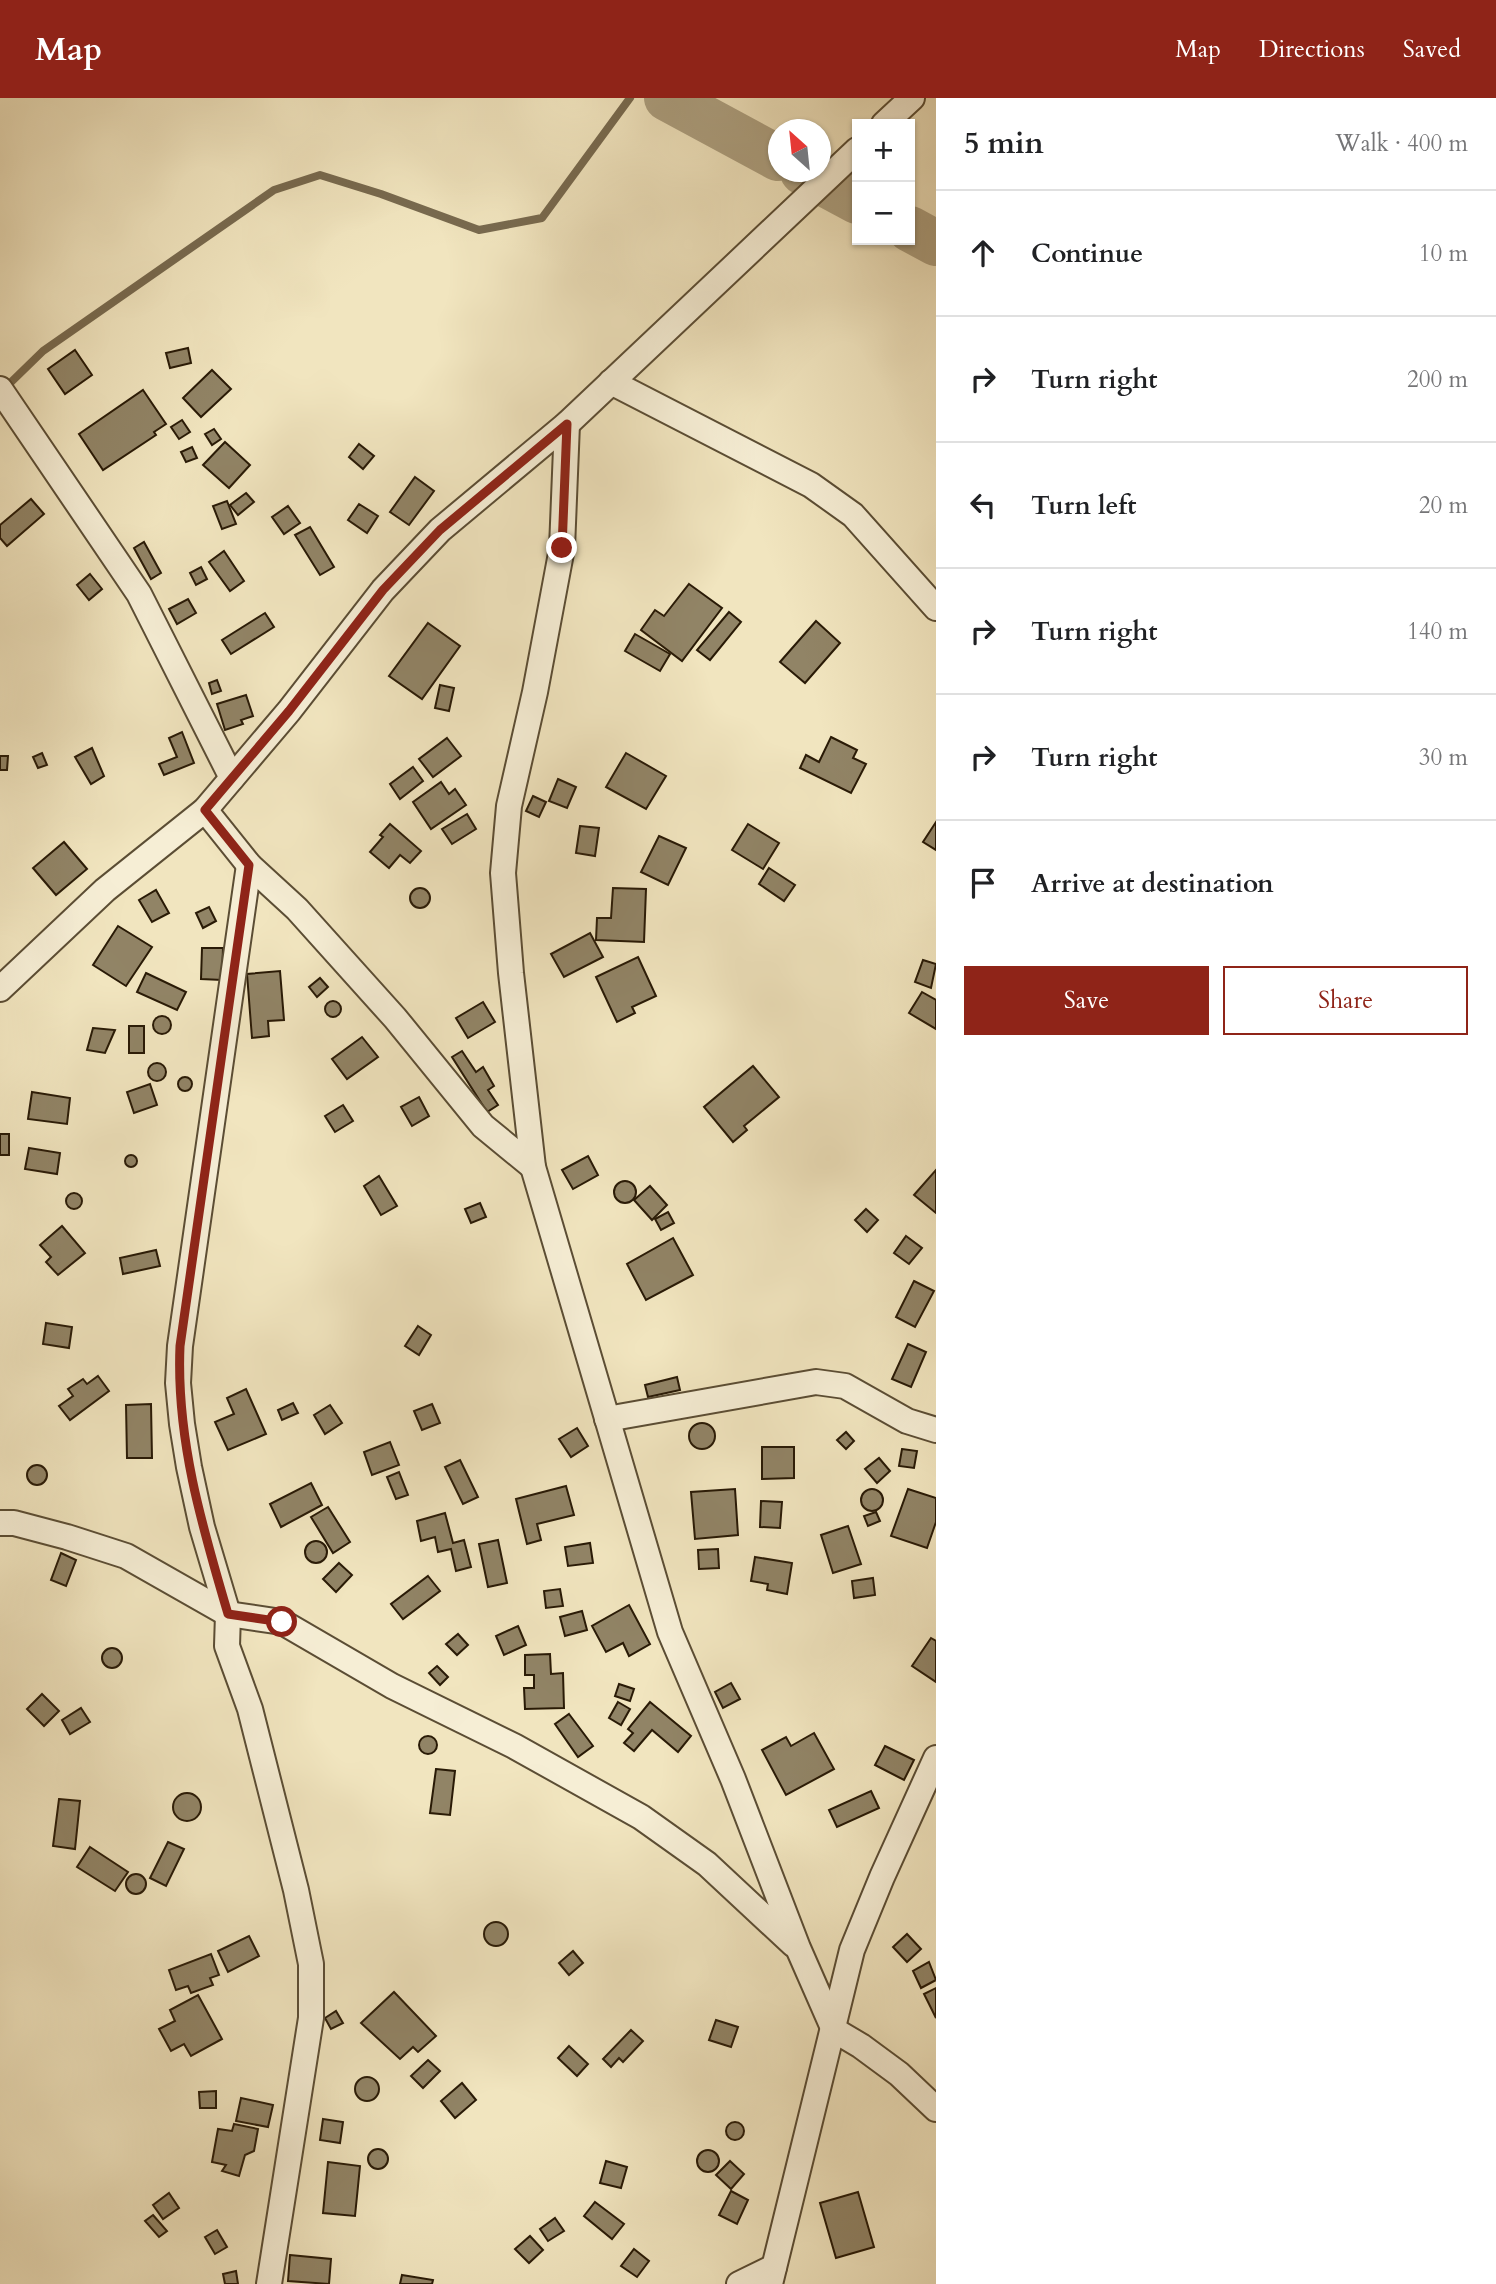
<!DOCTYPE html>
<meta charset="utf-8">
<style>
:root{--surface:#fff;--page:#f6f6f6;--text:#202124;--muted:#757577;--line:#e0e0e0;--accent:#8f2418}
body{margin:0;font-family:Cardo,serif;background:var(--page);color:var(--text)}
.controls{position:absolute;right:21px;top:21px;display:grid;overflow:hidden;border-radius:0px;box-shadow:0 2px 5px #0004}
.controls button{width:63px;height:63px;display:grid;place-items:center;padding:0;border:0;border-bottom:2px solid var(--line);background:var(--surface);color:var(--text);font:35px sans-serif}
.compass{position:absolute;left:768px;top:21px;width:63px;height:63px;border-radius:50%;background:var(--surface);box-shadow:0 2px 5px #0004;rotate:333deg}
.stop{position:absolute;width:21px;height:21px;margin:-16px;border:5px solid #8f2418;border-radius:50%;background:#fff}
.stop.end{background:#8f2418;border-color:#fff;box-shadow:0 2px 7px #0008}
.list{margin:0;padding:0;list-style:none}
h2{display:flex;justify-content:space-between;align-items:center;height:91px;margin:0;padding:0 28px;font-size:30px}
h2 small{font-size:23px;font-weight:400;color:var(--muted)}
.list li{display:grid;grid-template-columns:46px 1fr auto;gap:21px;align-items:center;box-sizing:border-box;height:126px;padding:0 28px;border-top:2px solid var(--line)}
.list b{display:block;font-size:26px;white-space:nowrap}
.list em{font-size:23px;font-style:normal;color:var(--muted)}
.actions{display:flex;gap:14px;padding:21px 28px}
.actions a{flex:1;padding:16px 0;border:2px solid var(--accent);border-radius:0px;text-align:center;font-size:24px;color:var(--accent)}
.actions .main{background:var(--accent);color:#fff}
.icon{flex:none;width:38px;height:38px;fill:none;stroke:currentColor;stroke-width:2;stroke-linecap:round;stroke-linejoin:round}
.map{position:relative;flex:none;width:936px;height:2186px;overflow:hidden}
header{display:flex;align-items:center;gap:42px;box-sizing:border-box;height:98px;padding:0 35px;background:var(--accent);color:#fff}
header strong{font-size:33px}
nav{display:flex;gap:38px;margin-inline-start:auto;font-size:24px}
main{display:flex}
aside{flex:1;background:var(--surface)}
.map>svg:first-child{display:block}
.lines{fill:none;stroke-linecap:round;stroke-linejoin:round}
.stream{stroke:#786a4f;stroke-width:8}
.river{stroke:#ada080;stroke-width:46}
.building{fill:#918466;stroke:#291a06;stroke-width:2}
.minor-casing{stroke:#5b4d34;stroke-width:28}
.minor{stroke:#f6eed5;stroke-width:24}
.route{stroke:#8f2418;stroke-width:9}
</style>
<header>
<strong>Map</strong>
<nav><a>Map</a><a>Directions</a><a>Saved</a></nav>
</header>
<main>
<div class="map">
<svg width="936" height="2186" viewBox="0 0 936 2186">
<rect width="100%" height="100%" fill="#f1e5bf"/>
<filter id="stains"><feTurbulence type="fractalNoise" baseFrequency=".00286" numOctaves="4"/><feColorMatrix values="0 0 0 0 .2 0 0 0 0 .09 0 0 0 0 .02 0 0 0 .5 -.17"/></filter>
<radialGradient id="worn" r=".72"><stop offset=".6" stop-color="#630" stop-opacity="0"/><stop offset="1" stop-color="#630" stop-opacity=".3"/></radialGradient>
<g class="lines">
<!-- stream -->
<path class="stream" d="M 5,290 L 43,253 L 274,92 L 320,77 L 381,96 L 479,132 L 542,120 L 630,0"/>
<!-- river -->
<g class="river">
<path d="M 667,0 L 778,60"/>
<path d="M 803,74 L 857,103"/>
<path d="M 910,131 L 936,145"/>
</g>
</g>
<!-- building -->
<g class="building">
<path d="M 188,250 L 191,265 L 170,270 L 166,255 Z"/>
<path d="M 75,252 L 92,277 L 65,296 L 48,271 Z"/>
<path d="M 212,272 L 231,291 L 201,319 L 183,300 Z"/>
<path d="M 143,292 L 166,326 L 154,334 L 156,337 L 103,372 L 79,336 Z"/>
<path d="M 182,322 L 190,334 L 179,341 L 171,329 Z"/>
<path d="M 214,331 L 221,341 L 212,347 L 205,336 Z"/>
<path d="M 225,344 L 250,367 L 229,390 L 203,367 Z"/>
<path d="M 359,346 L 374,358 L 363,371 L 349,359 Z"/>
<path d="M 192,349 L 197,360 L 186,364 L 181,354 Z"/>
<path d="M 415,379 L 434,393 L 409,427 L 390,414 Z"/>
<path d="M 246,395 L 254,404 L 238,417 L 230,407 Z"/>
<path d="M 31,401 L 44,416 L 7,448 L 0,440 L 0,427 Z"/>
<path d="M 227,403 L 236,426 L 222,431 L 213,408 Z"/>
<path d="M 359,406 L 378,418 L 367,435 L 348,422 Z"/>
<path d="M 288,408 L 300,425 L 284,436 L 272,419 Z"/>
<path d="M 310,429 L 334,469 L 320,477 L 295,437 Z"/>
<path d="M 144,444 L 161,475 L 151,481 L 134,450 Z"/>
<path d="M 224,453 L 244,483 L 230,493 L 209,464 Z"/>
<path d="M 201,469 L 207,481 L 196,487 L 190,475 Z"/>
<path d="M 90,476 L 102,491 L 89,502 L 77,487 Z"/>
<path d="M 689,486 L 722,510 L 682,563 L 641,532 L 655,512 L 664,518 Z"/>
<path d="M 188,501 L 196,515 L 177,526 L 169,511 Z"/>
<path d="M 729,514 L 741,524 L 710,562 L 697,552 Z"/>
<path d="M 265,515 L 274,529 L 231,556 L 222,542 Z"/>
<path d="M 816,523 L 840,545 L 805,585 L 780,564 Z"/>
<path d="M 428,525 L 460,548 L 422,601 L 389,578 Z"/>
<path d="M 635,536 L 670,556 L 660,573 L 625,553 Z"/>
<path d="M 217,582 L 221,593 L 212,596 L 209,585 Z"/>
<path d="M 440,587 L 454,590 L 449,613 L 435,610 Z"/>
<path d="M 246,597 L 253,618 L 241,622 L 243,626 L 225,632 L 217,606 Z"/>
<path d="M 182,634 L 194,665 L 164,677 L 159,666 L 177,659 L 169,640 Z"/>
<path d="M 831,639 L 857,652 L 853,660 L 866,666 L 851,695 L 800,670 L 806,657 L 819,664 Z"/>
<path d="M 447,640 L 461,658 L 433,679 L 419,661 Z"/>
<path d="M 92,650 L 104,678 L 91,686 L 75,659 Z"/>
<path d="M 42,655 L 47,667 L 38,670 L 33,659 Z"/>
<path d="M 626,655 L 666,678 L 646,711 L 606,689 Z"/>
<path d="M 0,658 L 8,658 L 7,672 L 0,672 Z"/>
<path d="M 413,669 L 423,683 L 400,701 L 390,686 Z"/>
<path d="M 558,681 L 576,689 L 567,710 L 549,703 Z"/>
<path d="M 441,684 L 449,696 L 455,691 L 466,707 L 431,731 L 413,704 Z"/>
<path d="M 533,698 L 546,704 L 539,719 L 526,713 Z"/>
<path d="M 467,716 L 476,731 L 452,746 L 442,731 Z"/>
<path d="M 936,724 L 936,752 L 923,744 Z"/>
<path d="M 390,726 L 421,753 L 410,765 L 400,757 L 389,770 L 370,754 L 383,739 L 380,737 Z"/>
<path d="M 748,726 L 779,745 L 763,771 L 732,752 Z"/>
<path d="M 580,728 L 599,730 L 595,758 L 576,755 Z"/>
<path d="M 659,738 L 686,750 L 668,787 L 641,774 Z"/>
<path d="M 64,744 L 87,771 L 56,797 L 33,770 Z"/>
<path d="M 769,770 L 795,787 L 784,803 L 759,786 Z"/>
<circle cx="420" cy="800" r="10"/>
<path d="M 613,790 L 646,791 L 644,844 L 596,842 L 597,820 L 611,820 Z"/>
<path d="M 156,792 L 169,815 L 152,824 L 139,802 Z"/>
<path d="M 209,809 L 216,823 L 203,830 L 196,815 Z"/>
<path d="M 118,828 L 152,849 L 126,888 L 93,867 Z"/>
<path d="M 590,835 L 603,859 L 564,879 L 551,856 Z"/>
<path d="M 202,850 L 223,850 L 222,882 L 201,881 Z"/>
<path d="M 638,859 L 656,898 L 632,909 L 635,915 L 617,924 L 596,879 Z"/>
<path d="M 923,862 L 936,866 L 931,890 L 915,884 Z"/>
<path d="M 280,873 L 284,922 L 268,923 L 269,938 L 252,940 L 247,876 Z"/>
<path d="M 146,875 L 186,894 L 177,912 L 137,894 Z"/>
<path d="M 320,880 L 328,889 L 317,899 L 309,889 Z"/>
<path d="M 922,894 L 936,902 L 936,931 L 909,915 Z"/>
<circle cx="333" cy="911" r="8"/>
<path d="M 483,904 L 495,924 L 468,940 L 456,920 Z"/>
<circle cx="162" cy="927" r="9"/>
<rect x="129" y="928" width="15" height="27"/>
<path d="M 93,930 L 115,932 L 105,955 L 87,952 Z"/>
<path d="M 362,939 L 378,959 L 347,981 L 332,961 Z"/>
<path d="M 462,953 L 476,974 L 483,969 L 494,988 L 488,992 L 498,1007 L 487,1014 L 452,959 Z"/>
<circle cx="157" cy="974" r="9"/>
<path d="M 753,968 L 779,999 L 744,1028 L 747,1032 L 733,1044 L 704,1009 Z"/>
<circle cx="185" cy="986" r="7"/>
<path d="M 150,986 L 157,1007 L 134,1015 L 127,994 Z"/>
<path d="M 32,994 L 70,1000 L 67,1026 L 28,1021 Z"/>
<path d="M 419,999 L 429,1018 L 412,1028 L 401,1009 Z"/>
<path d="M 343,1007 L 353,1023 L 335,1034 L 325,1018 Z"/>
<rect x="0" y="1036" width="9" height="21"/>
<path d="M 29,1050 L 60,1055 L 57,1076 L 25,1071 Z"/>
<circle cx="131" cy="1063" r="6"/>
<path d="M 588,1058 L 598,1077 L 573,1091 L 562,1072 Z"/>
<path d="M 936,1072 L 936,1115 L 914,1097 Z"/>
<path d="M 379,1078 L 397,1108 L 381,1117 L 364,1088 Z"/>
<circle cx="625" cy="1094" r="11"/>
<path d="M 650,1088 L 667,1107 L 652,1122 L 634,1102 Z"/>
<circle cx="74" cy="1103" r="8"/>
<path d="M 480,1105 L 486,1119 L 471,1125 L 465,1111 Z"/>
<path d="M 866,1111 L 878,1122 L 867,1134 L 855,1122 Z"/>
<path d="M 668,1114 L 674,1125 L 661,1132 L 655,1121 Z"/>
<path d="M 62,1128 L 85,1155 L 58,1177 L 46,1164 L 51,1159 L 40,1147 Z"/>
<path d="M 906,1138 L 922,1150 L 909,1166 L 894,1155 Z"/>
<path d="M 673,1140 L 693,1177 L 646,1202 L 627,1166 Z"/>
<path d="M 156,1152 L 160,1168 L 123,1176 L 120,1160 Z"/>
<path d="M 914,1183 L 934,1193 L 915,1229 L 896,1219 Z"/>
<path d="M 46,1225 L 72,1229 L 69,1250 L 43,1246 Z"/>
<path d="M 418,1228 L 431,1237 L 419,1257 L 405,1248 Z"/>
<path d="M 908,1246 L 926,1254 L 911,1289 L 892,1281 Z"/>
<path d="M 98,1278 L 109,1293 L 70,1322 L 59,1308 L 73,1298 L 68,1291 L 83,1281 L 87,1286 Z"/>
<path d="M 677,1279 L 680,1292 L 648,1299 L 645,1287 Z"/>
<path d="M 246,1291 L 266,1336 L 228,1352 L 215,1324 L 234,1316 L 227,1300 Z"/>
<path d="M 293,1305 L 298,1315 L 282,1322 L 278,1312 Z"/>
<path d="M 151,1306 L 152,1360 L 127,1360 L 126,1307 Z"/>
<path d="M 432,1306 L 440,1325 L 422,1332 L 414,1313 Z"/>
<path d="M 330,1307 L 342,1325 L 325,1336 L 314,1317 Z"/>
<circle cx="702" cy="1338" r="13"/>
<path d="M 577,1330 L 588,1348 L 571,1359 L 559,1341 Z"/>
<path d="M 846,1334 L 854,1343 L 846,1351 L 837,1342 Z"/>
<path d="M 390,1344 L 399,1367 L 372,1377 L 364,1354 Z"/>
<path d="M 762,1349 L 794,1349 L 794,1380 L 762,1381 Z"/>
<path d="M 902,1351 L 917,1353 L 914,1370 L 899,1368 Z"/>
<path d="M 879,1360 L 890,1373 L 877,1385 L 865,1371 Z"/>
<path d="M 460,1362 L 478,1399 L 463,1406 L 445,1369 Z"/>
<circle cx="37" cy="1377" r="10"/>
<path d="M 399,1374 L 408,1397 L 396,1401 L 387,1379 Z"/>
<path d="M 311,1385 L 322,1407 L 281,1429 L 270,1406 Z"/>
<path d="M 566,1388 L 574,1417 L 537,1426 L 541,1442 L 527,1446 L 516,1401 Z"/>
<circle cx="872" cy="1402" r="11"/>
<path d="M 735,1391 L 738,1437 L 695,1441 L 691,1394 Z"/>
<path d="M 908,1391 L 936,1400 L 936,1424 L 927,1450 L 891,1438 Z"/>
<path d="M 761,1403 L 782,1404 L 780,1430 L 760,1429 Z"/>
<path d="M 328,1409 L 350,1444 L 333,1455 L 311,1419 Z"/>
<path d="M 876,1414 L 880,1423 L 868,1428 L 864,1418 Z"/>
<path d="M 445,1415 L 453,1445 L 464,1442 L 471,1469 L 456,1473 L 451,1451 L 438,1454 L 435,1439 L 421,1443 L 417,1423 Z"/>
<path d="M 848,1428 L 861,1466 L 833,1475 L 821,1437 Z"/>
<path d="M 498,1442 L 507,1485 L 488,1489 L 479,1446 Z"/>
<circle cx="316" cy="1454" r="11"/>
<path d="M 590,1445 L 593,1465 L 568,1468 L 565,1449 Z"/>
<path d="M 718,1451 L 719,1470 L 699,1471 L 698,1452 Z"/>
<path d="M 61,1455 L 76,1462 L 66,1488 L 51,1482 Z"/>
<path d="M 755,1459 L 792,1465 L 787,1496 L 767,1492 L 768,1486 L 751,1483 Z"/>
<path d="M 339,1465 L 352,1477 L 336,1494 L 323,1481 Z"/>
<path d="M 428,1478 L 440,1493 L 403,1521 L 391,1506 Z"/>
<path d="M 873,1480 L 875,1497 L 854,1500 L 852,1483 Z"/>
<path d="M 560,1491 L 563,1508 L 546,1510 L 544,1493 Z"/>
<path d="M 629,1507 L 650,1546 L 629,1558 L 623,1545 L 606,1554 L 592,1528 Z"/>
<path d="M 582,1513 L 587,1532 L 565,1538 L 560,1519 Z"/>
<path d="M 518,1528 L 526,1547 L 504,1557 L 496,1538 Z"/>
<path d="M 458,1536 L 468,1547 L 457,1557 L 446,1546 Z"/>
<path d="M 931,1540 L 936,1543 L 936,1584 L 912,1568 Z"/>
<circle cx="112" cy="1560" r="10"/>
<path d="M 550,1556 L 551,1576 L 563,1575 L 564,1610 L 525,1611 L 524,1590 L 534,1590 L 534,1577 L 525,1577 L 525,1557 Z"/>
<path d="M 437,1568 L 448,1579 L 440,1587 L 429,1575 Z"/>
<path d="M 731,1585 L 740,1601 L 723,1610 L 715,1594 Z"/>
<path d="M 619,1586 L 634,1591 L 630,1603 L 615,1598 Z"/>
<path d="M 42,1596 L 59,1613 L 44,1628 L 27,1611 Z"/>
<path d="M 618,1604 L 630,1611 L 621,1627 L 609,1620 Z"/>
<path d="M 650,1604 L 691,1638 L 678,1654 L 652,1632 L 634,1653 L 624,1645 L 633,1635 L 628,1631 Z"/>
<path d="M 81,1610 L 90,1624 L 70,1636 L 62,1622 Z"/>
<path d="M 569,1616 L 593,1648 L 578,1659 L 555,1626 Z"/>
<path d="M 814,1635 L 834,1671 L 786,1697 L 762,1652 L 786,1639 L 791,1648 Z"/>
<circle cx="428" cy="1647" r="9"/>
<path d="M 885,1648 L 914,1662 L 904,1682 L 875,1667 Z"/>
<path d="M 436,1671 L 455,1673 L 450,1717 L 430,1715 Z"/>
<path d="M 871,1693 L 879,1710 L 837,1729 L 829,1712 Z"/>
<circle cx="187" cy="1709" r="14"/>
<path d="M 59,1701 L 80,1703 L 75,1751 L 53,1748 Z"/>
<path d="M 168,1744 L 184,1751 L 166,1788 L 150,1780 Z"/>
<path d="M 90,1749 L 128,1774 L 115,1793 L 77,1769 Z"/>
<circle cx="136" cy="1786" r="10"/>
<circle cx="496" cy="1836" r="12"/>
<path d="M 907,1836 L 921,1851 L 907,1864 L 893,1849 Z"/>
<path d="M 249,1838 L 259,1858 L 228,1874 L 218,1853 Z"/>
<path d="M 573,1853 L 583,1865 L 569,1877 L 559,1865 Z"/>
<path d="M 211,1856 L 219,1877 L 210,1880 L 213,1887 L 191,1895 L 188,1888 L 176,1892 L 169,1872 Z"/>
<path d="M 929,1864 L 936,1882 L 921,1890 L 913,1873 Z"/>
<path d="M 936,1890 L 936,1920 L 924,1896 Z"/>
<path d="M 394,1894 L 436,1938 L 418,1954 L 413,1949 L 400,1961 L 361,1925 Z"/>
<path d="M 198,1897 L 222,1941 L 191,1958 L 184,1946 L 171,1953 L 159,1931 L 175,1923 L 170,1912 Z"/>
<path d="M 336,1913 L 343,1925 L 331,1931 L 325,1920 Z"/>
<path d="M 716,1922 L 738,1929 L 731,1949 L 709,1942 Z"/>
<path d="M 631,1932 L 643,1943 L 623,1964 L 619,1960 L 611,1969 L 603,1961 Z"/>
<path d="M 569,1948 L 588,1966 L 577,1978 L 558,1960 Z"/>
<path d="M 428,1962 L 440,1973 L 423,1990 L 411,1978 Z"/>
<circle cx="367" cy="1991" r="12"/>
<path d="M 462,1985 L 476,2002 L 455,2020 L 441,2003 Z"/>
<path d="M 216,1993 L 216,2010 L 200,2010 L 199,1994 Z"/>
<path d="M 241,2000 L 273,2007 L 268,2029 L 236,2023 Z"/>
<path d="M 323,2021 L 343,2024 L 340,2045 L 320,2042 Z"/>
<circle cx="735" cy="2033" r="9"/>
<path d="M 234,2026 L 258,2031 L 254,2053 L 245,2057 L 239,2078 L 222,2073 L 226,2067 L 212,2064 L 218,2031 L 232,2033 Z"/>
<circle cx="378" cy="2061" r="10"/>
<circle cx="708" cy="2063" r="11"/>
<path d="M 606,2063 L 627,2069 L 621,2090 L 600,2085 Z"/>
<path d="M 730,2063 L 744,2076 L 731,2091 L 716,2077 Z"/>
<path d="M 328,2064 L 360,2068 L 355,2118 L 323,2115 Z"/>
<path d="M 731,2093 L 748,2102 L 737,2126 L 719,2117 Z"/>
<path d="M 858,2094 L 874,2149 L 836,2160 L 820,2105 Z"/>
<path d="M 169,2095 L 179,2110 L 163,2121 L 153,2107 Z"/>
<path d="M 595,2104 L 624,2126 L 612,2141 L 584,2118 Z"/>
<path d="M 153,2117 L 167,2133 L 159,2139 L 145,2123 Z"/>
<path d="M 555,2120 L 564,2133 L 548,2143 L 540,2131 Z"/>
<path d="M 217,2132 L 227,2149 L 215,2156 L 205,2139 Z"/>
<path d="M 530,2138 L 543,2152 L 529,2165 L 515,2151 Z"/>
<path d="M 634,2151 L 649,2163 L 637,2179 L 621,2168 Z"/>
<path d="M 290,2157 L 331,2161 L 329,2186 L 288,2183 Z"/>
<path d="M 236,2173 L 238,2186 L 225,2186 L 223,2176 Z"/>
<path d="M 402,2177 L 433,2182 L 432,2186 L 400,2186 Z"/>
</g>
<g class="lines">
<defs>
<g id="minor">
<path d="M 884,26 L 912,0"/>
<path d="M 611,284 L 811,387 L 853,417 L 936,510"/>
<path d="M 0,291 L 139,496 L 232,680"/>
<path d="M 567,326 L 562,450 L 535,594 L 509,708 L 503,775 L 511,875 L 533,1069 L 670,1534 L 733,1681 L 798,1850 L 834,1932 L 861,1948 L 899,1976 L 936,2011"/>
<path d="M 205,712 L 249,767 L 297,811 L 395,920 L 483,1028 L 533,1069"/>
<path d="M 249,767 L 180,1248 L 178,1285 L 182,1326 L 189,1369 L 202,1429 L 228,1516 L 227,1548 L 250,1611 L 296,1792 L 311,1866 L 311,1920 L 269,2186"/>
<path d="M 0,891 L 105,792 L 205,712 L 289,613 L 383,492 L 440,432 L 567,326 L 857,52"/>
<path d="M 607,1321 L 816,1284 L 845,1288 L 907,1323 L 936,1332"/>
<path d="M 0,1425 L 14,1425 L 67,1439 L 126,1458 L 228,1516 L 282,1524 L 392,1588 L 514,1648 L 641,1719 L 707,1766 L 793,1846"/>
<path d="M 739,2186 L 774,2169"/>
<path d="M 770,2186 L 852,1852 L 882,1779 L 936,1660"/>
</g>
</defs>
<!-- minor casing -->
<use href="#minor" class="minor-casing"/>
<!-- minor -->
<use href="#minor" class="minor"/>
</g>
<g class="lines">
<!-- route -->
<path class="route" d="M 282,1524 L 228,1516 C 202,1428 176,1341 180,1248 L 249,767 L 205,712 L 289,613 L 383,492 L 440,432 L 567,326 L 562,450"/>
</g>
<rect width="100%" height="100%" filter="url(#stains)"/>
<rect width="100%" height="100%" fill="url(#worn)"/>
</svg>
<div class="controls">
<button>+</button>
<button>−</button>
</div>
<svg class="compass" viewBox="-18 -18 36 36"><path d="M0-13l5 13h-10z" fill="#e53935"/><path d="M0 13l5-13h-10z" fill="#757577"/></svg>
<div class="stop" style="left:282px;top:1524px"></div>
<div class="stop end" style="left:562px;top:450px"></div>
</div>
<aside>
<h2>5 min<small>Walk · 400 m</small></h2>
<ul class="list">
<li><svg class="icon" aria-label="ahead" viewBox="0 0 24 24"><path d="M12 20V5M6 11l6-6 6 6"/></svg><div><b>Continue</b></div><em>10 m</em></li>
<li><svg class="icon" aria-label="right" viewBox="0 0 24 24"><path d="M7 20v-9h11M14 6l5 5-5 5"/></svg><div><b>Turn right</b></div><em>200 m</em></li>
<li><svg class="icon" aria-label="left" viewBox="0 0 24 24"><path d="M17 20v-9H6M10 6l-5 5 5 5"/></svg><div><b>Turn left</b></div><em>20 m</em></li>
<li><svg class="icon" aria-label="right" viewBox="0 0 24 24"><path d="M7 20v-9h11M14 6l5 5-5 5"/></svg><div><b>Turn right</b></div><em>140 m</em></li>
<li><svg class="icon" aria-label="right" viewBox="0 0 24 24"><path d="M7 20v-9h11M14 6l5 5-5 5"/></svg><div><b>Turn right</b></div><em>30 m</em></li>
<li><svg class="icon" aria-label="arrive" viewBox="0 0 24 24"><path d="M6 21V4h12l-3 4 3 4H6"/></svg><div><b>Arrive at destination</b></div></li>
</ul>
<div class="actions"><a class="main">Save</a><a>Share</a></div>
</aside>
</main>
